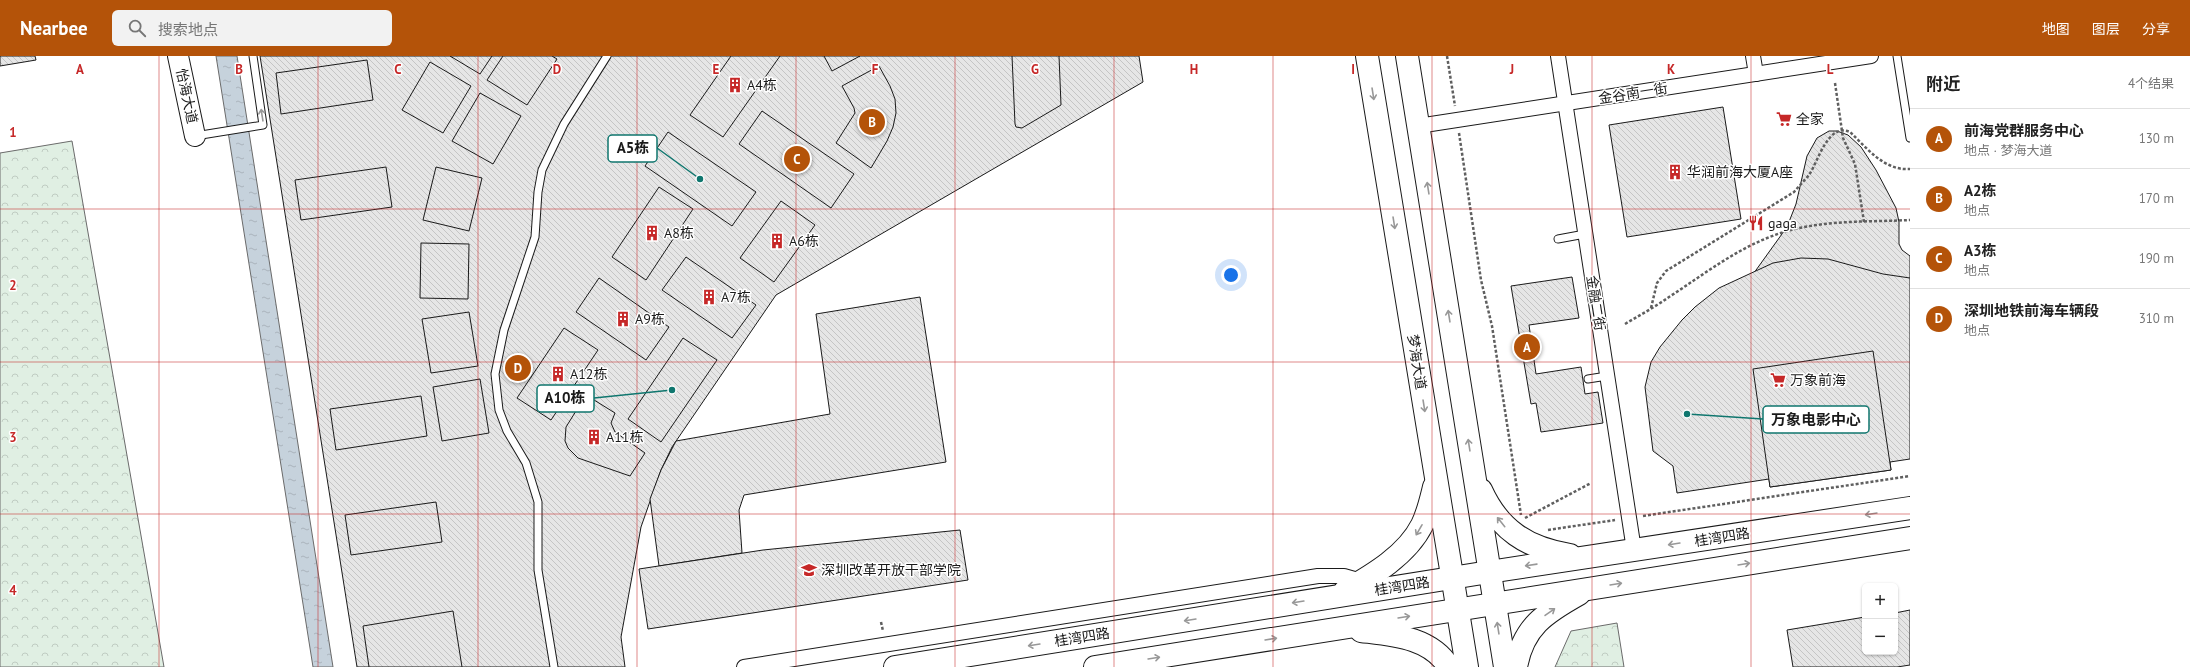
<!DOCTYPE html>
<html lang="zh">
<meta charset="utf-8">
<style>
:root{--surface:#fff;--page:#f2f2f2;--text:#222;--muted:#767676;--line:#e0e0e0;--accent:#b45309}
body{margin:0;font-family:"PT Sans","Noto Sans SC",sans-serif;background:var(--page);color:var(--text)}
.controls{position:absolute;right:12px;bottom:12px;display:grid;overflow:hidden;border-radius:6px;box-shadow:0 1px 3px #0004}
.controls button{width:36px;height:36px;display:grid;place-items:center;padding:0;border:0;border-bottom:1px solid var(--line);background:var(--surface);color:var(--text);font:20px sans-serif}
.you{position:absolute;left:1231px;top:219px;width:14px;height:14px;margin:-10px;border:3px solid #fff;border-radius:50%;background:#1a73e8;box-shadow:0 0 0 6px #1a73e833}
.badge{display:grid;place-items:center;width:26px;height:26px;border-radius:50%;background:var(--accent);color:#fff;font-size:13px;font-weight:700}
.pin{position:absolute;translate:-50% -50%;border:2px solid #fff;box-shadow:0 1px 4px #0006}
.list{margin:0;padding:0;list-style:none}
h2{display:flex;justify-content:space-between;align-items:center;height:52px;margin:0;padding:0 16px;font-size:17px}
h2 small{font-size:13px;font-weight:400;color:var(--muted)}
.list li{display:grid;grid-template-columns:26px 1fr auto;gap:12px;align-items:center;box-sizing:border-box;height:60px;padding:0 16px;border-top:1px solid var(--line)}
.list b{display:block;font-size:15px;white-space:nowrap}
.list p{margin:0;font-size:13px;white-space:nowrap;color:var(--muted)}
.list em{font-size:13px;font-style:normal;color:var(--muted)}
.icon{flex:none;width:22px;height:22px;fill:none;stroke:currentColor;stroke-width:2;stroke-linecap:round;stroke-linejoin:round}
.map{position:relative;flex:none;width:1910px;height:611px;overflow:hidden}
header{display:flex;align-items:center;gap:24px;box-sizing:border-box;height:56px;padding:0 20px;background:var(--accent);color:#fff}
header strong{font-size:19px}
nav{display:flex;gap:22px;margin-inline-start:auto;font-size:14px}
.search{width:280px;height:36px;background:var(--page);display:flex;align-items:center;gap:10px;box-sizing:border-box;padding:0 14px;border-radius:6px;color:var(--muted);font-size:15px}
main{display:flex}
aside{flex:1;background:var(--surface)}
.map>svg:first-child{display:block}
.forest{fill:url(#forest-crowns);stroke:#6a6a6a}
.water{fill:url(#water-ripples);stroke:#6a6a6a}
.building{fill:url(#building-back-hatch);stroke:#1a1a1a}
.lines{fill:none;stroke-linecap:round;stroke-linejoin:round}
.lane-casing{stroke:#1a1a1a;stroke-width:9}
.street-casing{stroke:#1a1a1a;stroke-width:16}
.secondary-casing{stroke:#1a1a1a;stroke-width:22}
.primary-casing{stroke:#1a1a1a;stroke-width:24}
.path{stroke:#5f5f5f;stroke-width:2.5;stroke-dasharray:3 2;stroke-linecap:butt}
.lane{stroke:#fff;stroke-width:7}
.street{stroke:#fff;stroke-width:14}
.secondary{stroke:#fff;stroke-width:20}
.primary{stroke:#fff;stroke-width:22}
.oneway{stroke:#989898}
.grid{fill:none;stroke:#c62828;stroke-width:1;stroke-opacity:0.55}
.labels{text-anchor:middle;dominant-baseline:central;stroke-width:3;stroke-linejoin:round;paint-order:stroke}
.poi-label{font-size:14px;fill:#1a1a1a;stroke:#fff;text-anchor:start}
.street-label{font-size:14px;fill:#1a1a1a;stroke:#fff}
.grid-label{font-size:13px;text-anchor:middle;font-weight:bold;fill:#c62828;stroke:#fff;stroke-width:3;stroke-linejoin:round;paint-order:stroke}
.leader{fill:none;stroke:#0f766e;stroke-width:1.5}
.callout-dot{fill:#0f766e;stroke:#fff;stroke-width:1.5}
.callout{fill:#fff;stroke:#0f766e;stroke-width:1.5}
.callout-label{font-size:15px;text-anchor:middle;font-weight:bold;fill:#1a1a1a}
</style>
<header>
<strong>Nearbee</strong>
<div class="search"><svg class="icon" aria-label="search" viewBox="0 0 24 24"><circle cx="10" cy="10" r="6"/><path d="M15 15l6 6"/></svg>搜索地点</div>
<nav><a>地图</a><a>图层</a><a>分享</a></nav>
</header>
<main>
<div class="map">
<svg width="1910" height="611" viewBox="0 0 1910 611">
<defs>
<pattern id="forest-crowns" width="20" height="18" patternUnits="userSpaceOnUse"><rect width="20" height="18" fill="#e0efe3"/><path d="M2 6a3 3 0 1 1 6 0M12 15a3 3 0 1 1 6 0" fill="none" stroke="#c0ccc2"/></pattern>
<pattern id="water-ripples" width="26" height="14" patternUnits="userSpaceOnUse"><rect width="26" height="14" fill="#c6d2dc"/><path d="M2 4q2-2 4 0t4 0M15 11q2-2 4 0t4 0" fill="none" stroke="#aab4bc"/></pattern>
<pattern id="building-back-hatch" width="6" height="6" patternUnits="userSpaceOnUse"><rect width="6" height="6" fill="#e6e6e6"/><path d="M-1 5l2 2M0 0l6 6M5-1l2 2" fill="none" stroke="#c5c5c5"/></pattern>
</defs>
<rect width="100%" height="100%" fill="#fff"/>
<!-- forest -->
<g class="forest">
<path d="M 72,85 L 164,611 L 0,611 L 0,97 Z"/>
<path d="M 1617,567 L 1624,611 L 1555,611 L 1571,575 Z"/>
</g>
<!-- water -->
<path class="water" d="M 216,0 L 237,0 L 333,611 L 313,611 Z"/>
<!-- building -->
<g class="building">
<path d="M 0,0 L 35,0 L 36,4 L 0,10 Z"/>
<path d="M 260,0 L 1139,0 L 1143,26 L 776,239 L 672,391 L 661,414 L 641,471 L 621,581 L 625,611 L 357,611 Z"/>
<path d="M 450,0 L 492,0 L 480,18 Z"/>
<path d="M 503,0 L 552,0 L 557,3 L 527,49 L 487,24 Z"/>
<path d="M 731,0 L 780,0 L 723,81 L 690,59 Z"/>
<path d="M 824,0 L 860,0 L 832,15 Z"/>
<path d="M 1012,0 L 1059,0 L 1061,49 L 1022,72 L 1016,71 L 1015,68 Z"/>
<path d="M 367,4 L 373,44 L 281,58 L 276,17 Z"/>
<path d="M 430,6 L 471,30 L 443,77 L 402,54 Z"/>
<path d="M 879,10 L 890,30 L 895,43 L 896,57 L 893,71 L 887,85 L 871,112 L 836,87 L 855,57 L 854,52 L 842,30 Z"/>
<path d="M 480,37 L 521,60 L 493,108 L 452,85 Z"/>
<path d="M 1723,51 L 1741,163 L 1627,181 L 1609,69 Z"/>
<path d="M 762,55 L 854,118 L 831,152 L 739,88 Z"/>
<path d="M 1829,75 L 1837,75 L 1848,79 L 1861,91 L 1876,114 L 1896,152 L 1899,166 L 1899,188 L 1902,194 L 1910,200 L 1910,265 L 1857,221 L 1828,206 L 1804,204 L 1782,208 L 1746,228 L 1787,171 L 1796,148 L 1807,100 L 1817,82 Z"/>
<path d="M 668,76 L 756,136 L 732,170 L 645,110 Z"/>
<path d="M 386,111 L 392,151 L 301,164 L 295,124 Z"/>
<path d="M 436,111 L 482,122 L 469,175 L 423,164 Z"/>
<path d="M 659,131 L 693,153 L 646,224 L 612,201 Z"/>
<path d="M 781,145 L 815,169 L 774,226 L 740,202 Z"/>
<path d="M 421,187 L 469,188 L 468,243 L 420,242 Z"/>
<path d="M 686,201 L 756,249 L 732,282 L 662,234 Z"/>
<path d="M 1801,202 L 1828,203 L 1883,218 L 1910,222 L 1910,403 L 1890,406 L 1891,414 L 1770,431 L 1769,423 L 1677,437 L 1673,410 L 1653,395 L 1645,331 L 1651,306 L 1660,291 L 1682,264 L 1695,251 L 1719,232 L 1773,207 Z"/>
<path d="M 1572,221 L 1579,262 L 1529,269 L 1536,318 L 1581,311 L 1585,338 L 1598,336 L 1603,367 L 1541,376 L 1536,347 L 1531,348 L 1511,230 Z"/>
<path d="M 599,222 L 669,271 L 646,304 L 576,256 Z"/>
<path d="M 920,241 L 946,406 L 744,439 L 739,454 L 742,497 L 659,510 L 650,443 L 661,414 L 676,385 L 830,358 L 816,258 Z"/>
<path d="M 469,256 L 478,310 L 431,317 L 422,263 Z"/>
<path d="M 564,272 L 598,294 L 551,364 L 517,342 Z"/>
<path d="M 683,282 L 717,304 L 661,386 L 628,363 Z"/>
<path d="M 1873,295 L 1891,414 L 1770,431 L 1753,313 Z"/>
<path d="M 480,323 L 489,377 L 442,385 L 433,331 Z"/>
<path d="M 586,339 L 615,357 L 611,367 L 615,376 L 645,397 L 630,420 L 578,402 L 568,392 L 565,385 L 566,371 Z"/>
<path d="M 421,340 L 427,380 L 336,394 L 330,353 Z"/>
<path d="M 436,446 L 442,486 L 351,499 L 345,459 Z"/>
<path d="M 960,474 L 968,524 L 648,573 L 639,513 L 763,494 Z"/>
<path d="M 1910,554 L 1910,609 L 1897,611 L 1793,611 L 1787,574 L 1865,561 L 1865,596 L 1895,596 L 1895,557 Z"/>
<path d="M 453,555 L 462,611 L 369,611 L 363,570 Z"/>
</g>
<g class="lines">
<defs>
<g id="lane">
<path d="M 1897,0 L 1910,82"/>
<path d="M 195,80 L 263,69 L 253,0"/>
<path d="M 1558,183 L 1585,178"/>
<path d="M 1588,323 L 1607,320"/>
<path d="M 554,611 L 538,514 L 538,446 L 526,407 L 507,375 L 499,354 L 495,318 L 504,274 L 535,181 L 538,136 L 542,114 L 564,68 L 607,0"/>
</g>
<g id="street">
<path d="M 1558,0 L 1634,494"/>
<path d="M 1753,0 L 1756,18"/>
<path d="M 1418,70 L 1871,0"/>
<path d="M 744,611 L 1318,520 L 1344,520 L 1365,526"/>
</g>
<path id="secondary" d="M 178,0 L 195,80"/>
<g id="primary">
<path d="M 1367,0 L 1467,611"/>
<path d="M 1407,0 L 1505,611"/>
<path d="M 1481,434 C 1499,474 1527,492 1570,499"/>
<path d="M 1345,535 C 1373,519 1407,499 1422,469 C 1428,457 1431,443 1434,431"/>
<path d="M 1361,575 C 1393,579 1430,581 1449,611"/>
<path d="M 895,611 L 1489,516 L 1910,452"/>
<path d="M 1095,611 L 1910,482"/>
<path d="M 1516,611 C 1523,571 1545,557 1579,538"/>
</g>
</defs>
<!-- lane casing -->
<use href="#lane" class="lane-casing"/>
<!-- street casing -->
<use href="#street" class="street-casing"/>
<!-- secondary casing -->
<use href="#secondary" class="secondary-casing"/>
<!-- primary casing -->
<use href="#primary" class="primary-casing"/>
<!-- path -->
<g class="path">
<path d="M 1447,0 L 1455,50"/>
<path d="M 1835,27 L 1843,82 L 1855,108 L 1864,166"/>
<path d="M 1459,77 L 1481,224 L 1492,270 L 1521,459"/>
<path d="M 1651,252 L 1657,227 L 1666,215 L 1794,136 C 1799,130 1804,125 1809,119 C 1818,106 1828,66 1850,76 C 1867,92 1884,115 1910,113"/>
<path d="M 1625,268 C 1640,259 1655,251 1669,241 C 1709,215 1745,186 1791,174 C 1829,164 1871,166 1910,164"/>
<path d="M 1643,460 L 1910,420"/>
<path d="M 1525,462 L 1591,427"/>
<path d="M 1548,474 L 1615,464"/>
<path d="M 881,566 L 883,575"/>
</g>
<!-- lane -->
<use href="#lane" class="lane"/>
<!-- street -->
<use href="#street" class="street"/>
<!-- secondary -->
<use href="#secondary" class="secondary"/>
<!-- primary -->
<use href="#primary" class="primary"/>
</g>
<!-- one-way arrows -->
<defs><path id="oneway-shaft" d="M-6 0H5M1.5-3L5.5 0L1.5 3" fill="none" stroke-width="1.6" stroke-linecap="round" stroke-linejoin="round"/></defs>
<g class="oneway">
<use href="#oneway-shaft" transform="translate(1373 38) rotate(81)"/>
<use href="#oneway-shaft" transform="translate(262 59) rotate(-99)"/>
<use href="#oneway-shaft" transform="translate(1428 132) rotate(-99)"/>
<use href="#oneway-shaft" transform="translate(1394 167) rotate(81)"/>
<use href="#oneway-shaft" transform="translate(1449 260) rotate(-99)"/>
<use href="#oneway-shaft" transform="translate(1424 350) rotate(81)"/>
<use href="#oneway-shaft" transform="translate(1469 389) rotate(-99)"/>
<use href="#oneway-shaft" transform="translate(1871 458) rotate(171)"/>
<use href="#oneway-shaft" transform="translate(1501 466) rotate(-129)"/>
<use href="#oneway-shaft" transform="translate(1419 474) rotate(120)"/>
<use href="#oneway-shaft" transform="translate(1674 488) rotate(171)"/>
<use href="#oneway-shaft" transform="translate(1744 508) rotate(-9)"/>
<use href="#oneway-shaft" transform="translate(1531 509) rotate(172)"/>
<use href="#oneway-shaft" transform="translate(1616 528) rotate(-9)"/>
<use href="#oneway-shaft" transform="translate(1298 546) rotate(171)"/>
<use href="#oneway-shaft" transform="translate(1550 556) rotate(-35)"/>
<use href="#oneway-shaft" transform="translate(1404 561) rotate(-9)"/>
<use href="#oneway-shaft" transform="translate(1190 564) rotate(171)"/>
<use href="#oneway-shaft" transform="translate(1498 572) rotate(-99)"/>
<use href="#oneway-shaft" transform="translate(1271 583) rotate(-9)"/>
<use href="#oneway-shaft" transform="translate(1034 589) rotate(171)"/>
<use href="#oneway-shaft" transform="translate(1154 602) rotate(-9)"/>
</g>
<!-- grid -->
<path class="grid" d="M 159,0 L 159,611M 318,0 L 318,611M 478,0 L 478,611M 637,0 L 637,611M 796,0 L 796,611M 955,0 L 955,611M 1114,0 L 1114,611M 1273,0 L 1273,611M 1432,0 L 1432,611M 1592,0 L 1592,611M 1751,0 L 1751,611M 0,153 L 1910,153M 0,306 L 1910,306M 0,458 L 1910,458"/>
<!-- icons -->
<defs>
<symbol id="building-bare" viewBox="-9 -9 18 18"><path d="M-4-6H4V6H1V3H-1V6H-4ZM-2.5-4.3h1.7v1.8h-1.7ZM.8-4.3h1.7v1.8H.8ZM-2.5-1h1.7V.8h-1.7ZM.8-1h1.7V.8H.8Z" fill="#c62828" stroke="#fff" stroke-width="2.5" paint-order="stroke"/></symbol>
<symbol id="supermarket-bare" viewBox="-9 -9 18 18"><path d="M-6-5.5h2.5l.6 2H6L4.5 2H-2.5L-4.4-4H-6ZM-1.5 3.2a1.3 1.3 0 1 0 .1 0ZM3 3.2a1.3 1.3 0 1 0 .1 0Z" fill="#c62828" stroke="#fff" stroke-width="2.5" paint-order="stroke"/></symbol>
<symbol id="restaurant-bare" viewBox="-9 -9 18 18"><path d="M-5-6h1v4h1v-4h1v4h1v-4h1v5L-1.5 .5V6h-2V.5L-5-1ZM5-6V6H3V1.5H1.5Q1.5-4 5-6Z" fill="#c62828" stroke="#fff" stroke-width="2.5" paint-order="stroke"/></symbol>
<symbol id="university-bare" viewBox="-9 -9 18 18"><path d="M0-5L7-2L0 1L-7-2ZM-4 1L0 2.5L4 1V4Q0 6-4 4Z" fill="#c62828" stroke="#fff" stroke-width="2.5" paint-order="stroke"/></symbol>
</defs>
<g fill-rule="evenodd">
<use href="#building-bare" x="724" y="18" width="22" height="22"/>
<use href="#supermarket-bare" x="1773" y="52" width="22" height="22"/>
<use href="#building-bare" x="1664" y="105" width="22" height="22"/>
<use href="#restaurant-bare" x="1745" y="156" width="22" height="22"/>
<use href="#building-bare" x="641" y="166" width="22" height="22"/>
<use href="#building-bare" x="766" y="174" width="22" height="22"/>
<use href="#building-bare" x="698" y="230" width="22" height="22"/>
<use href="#building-bare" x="612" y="252" width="22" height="22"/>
<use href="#building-bare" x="547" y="307" width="22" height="22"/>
<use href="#supermarket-bare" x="1767" y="313" width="22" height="22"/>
<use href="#building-bare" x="583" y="370" width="22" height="22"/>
<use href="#university-bare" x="798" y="503" width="22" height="22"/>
</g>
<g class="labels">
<!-- poi labels -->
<g class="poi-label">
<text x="747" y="29">A4栋</text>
<text x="1796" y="63">全家</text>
<text x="1687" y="116">华润前海大厦A座</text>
<text x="1768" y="167">gaga</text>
<text x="664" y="177">A8栋</text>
<text x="789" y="185">A6栋</text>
<text x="721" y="241">A7栋</text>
<text x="635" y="263">A9栋</text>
<text x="570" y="318">A12栋</text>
<text x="1790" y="324">万象前海</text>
<text x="606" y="381">A11栋</text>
<text x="821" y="514">深圳改革开放干部学院</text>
</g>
<!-- street labels -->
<g class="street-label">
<text transform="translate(1633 37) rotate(-9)">金谷南一街</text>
<text transform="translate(187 40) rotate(78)">怡海大道</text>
<text transform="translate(1596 247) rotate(81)">金融二街</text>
<text transform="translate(1417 306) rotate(81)">梦海大道</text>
<text transform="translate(1722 481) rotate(-9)">桂湾四路</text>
<text transform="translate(1402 530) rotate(-9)">桂湾四路</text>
<text transform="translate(1082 581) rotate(-9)">桂湾四路</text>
</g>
</g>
<g class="grid-label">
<text x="80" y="18">A</text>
<text x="239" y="18">B</text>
<text x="398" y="18">C</text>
<text x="557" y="18">D</text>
<text x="716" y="18">E</text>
<text x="875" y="18">F</text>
<text x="1035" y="18">G</text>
<text x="1194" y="18">H</text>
<text x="1353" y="18">I</text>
<text x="1512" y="18">J</text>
<text x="1671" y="18">K</text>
<text x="1830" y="18">L</text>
<text x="13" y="81">1</text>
<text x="13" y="234">2</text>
<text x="13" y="386">3</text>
<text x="13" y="539">4</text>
</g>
<!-- callouts -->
<path class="leader" d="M700 123L657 92M672 334L594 342M1687 358L1763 363"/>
<g class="callout-dot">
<circle cx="700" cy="123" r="4"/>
<circle cx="672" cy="334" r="4"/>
<circle cx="1687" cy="358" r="4"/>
</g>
<g class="callout">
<rect x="608" y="79" width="49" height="27" rx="4"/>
<rect x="537" y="329" width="57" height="27" rx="4"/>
<rect x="1763" y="350" width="106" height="27" rx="4"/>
</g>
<g class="callout-label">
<text x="633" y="97">A5栋</text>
<text x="565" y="347">A10栋</text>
<text x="1816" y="369">万象电影中心</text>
</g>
</svg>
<div class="controls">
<button>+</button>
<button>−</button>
</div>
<div class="you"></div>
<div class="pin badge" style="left:1527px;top:291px">A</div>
<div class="pin badge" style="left:872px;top:66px">B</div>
<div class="pin badge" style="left:797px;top:103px">C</div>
<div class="pin badge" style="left:518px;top:312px">D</div>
</div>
<aside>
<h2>附近<small>4个结果</small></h2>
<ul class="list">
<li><span class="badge">A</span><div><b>前海党群服务中心</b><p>地点 · 梦海大道</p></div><em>130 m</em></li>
<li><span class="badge">B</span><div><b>A2栋</b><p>地点</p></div><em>170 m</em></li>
<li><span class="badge">C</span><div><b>A3栋</b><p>地点</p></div><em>190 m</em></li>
<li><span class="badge">D</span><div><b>深圳地铁前海车辆段</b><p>地点</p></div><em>310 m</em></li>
</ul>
</aside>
</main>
